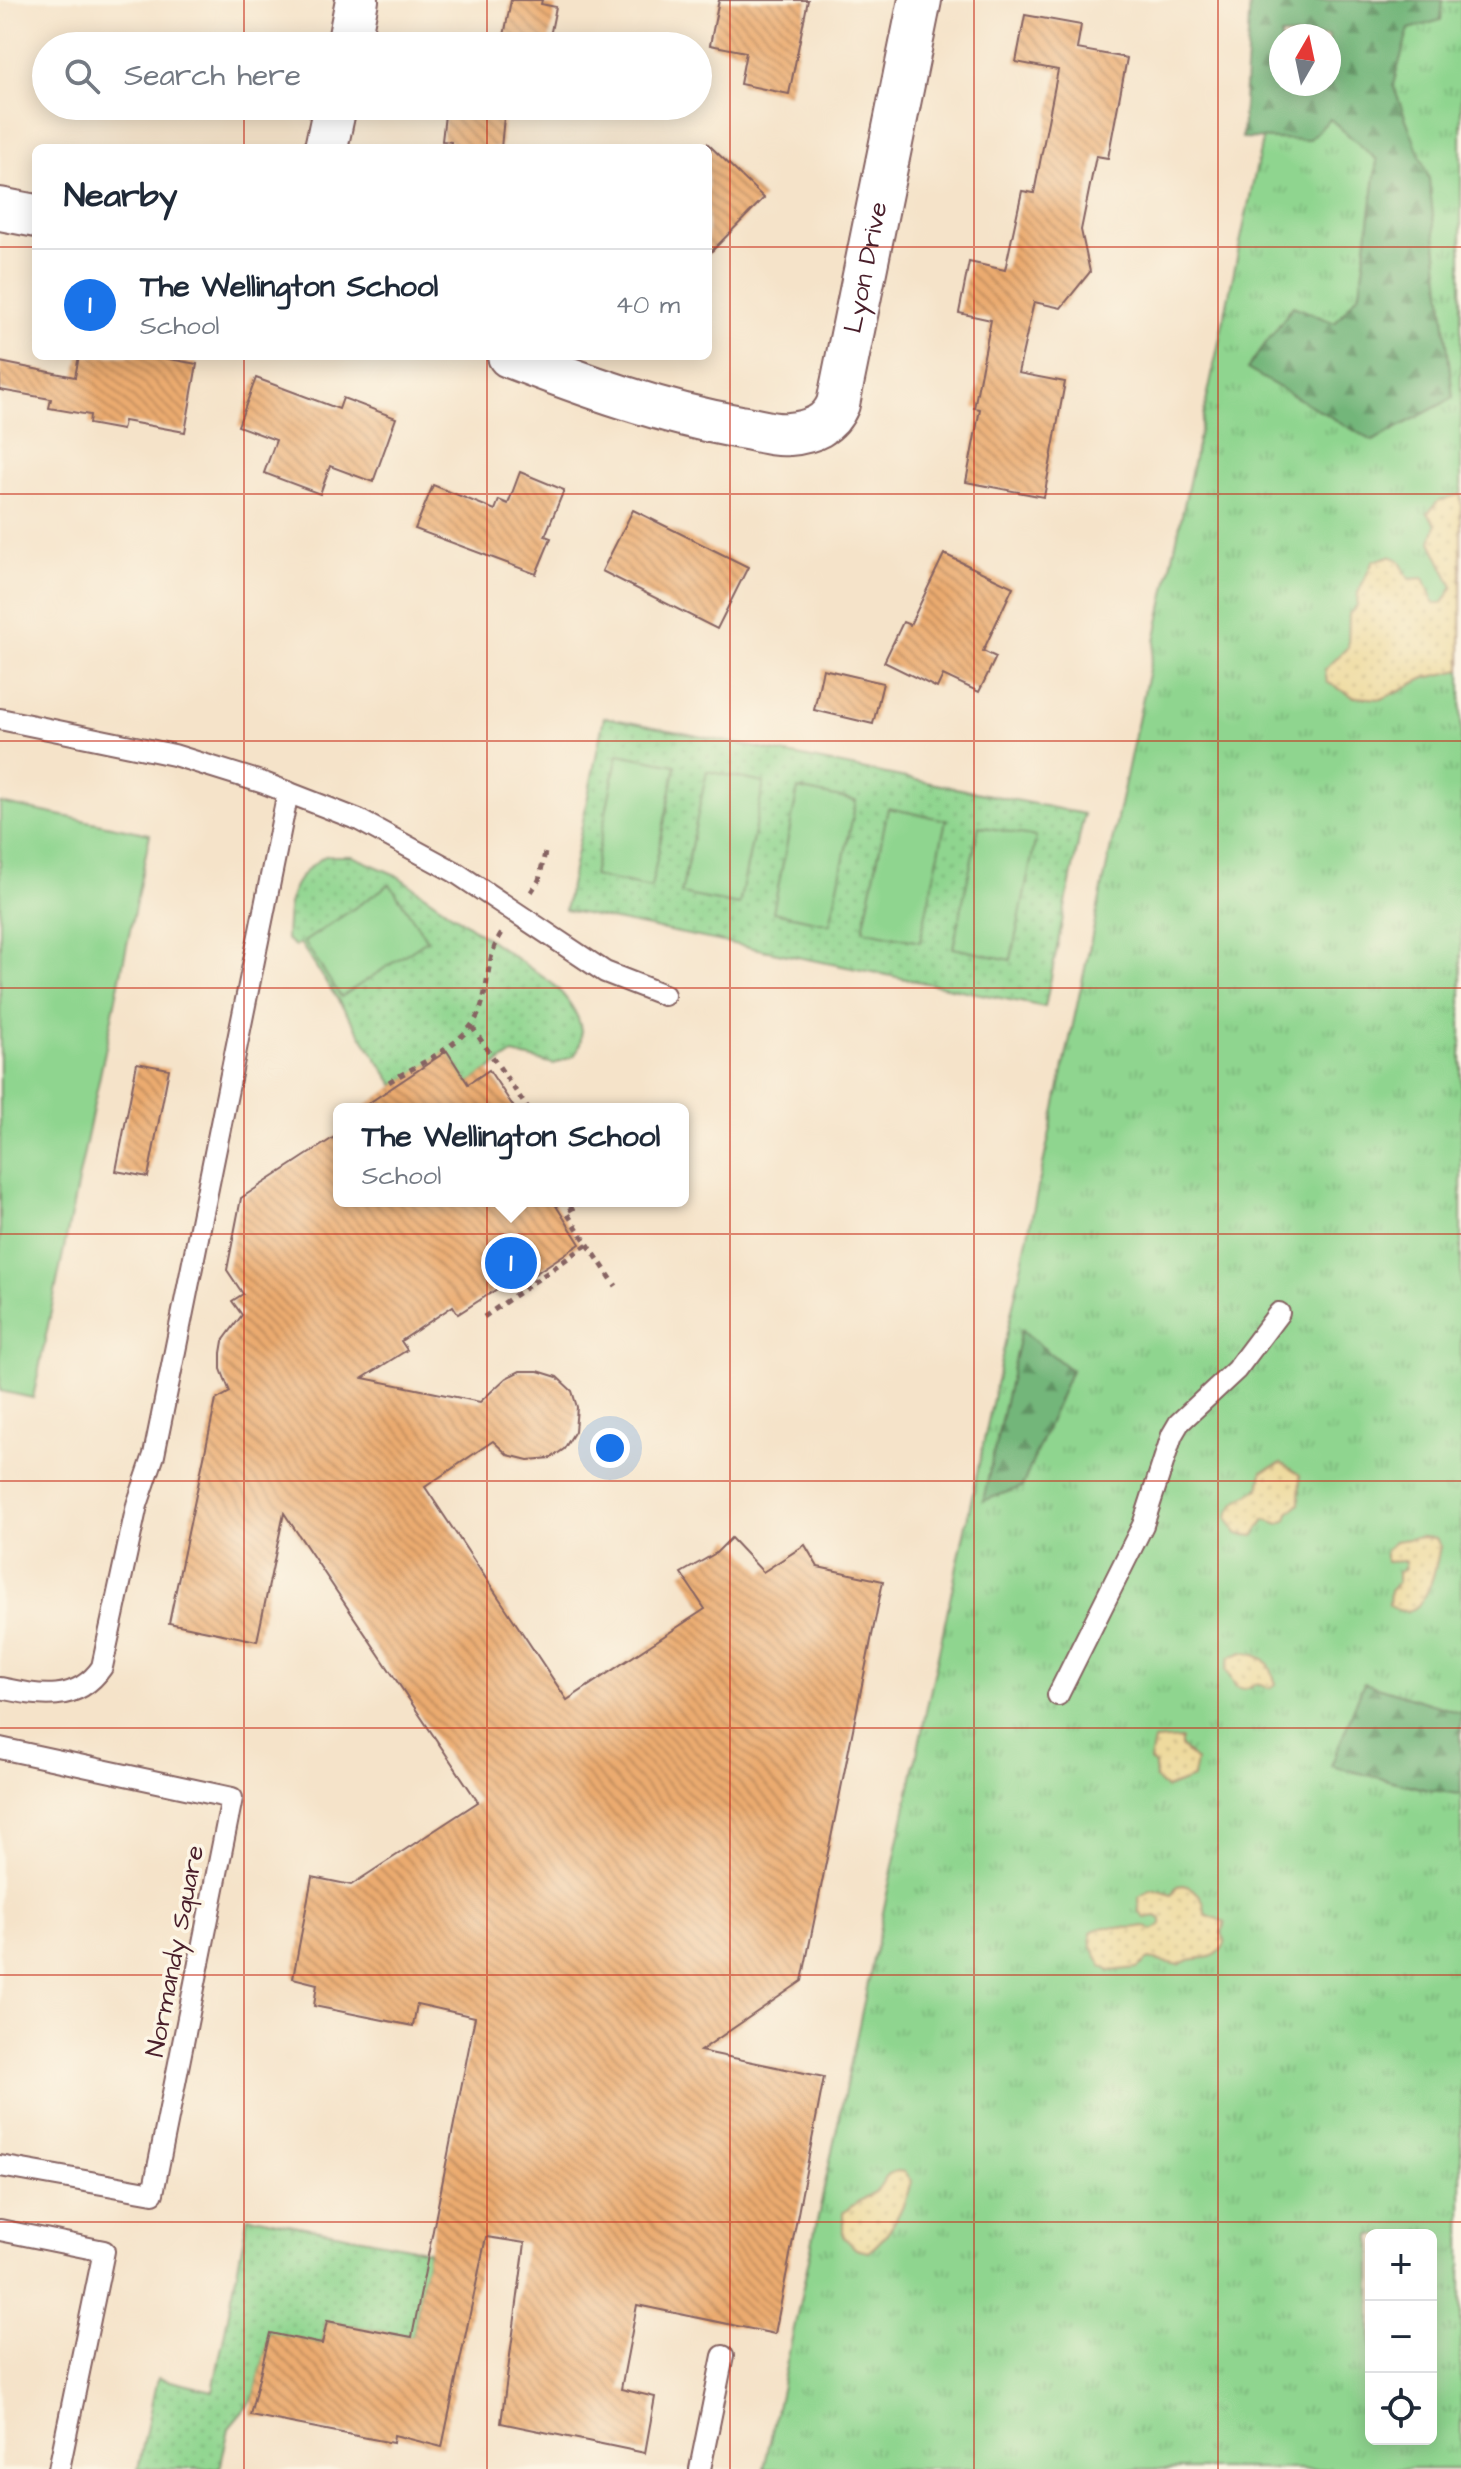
<!DOCTYPE html>
<meta charset="utf-8">
<style>
:root{--surface:#fff;--page:#f6f6f7;--text:#1f2937;--muted:#747a83;--line:#e0e1e3;--accent:#1a73e8}
body{margin:0;font-family:"Architects Daughter",sans-serif;background:var(--page);color:var(--text)}
.controls{position:absolute;right:24px;bottom:24px;display:grid;overflow:hidden;border-radius:12px;box-shadow:0 4px 20px #0003}
.controls button{width:72px;height:72px;display:grid;place-items:center;padding:0;border:0;border-bottom:2px solid var(--line);background:var(--surface);color:var(--text);font:40px sans-serif}
.compass{position:absolute;left:1269px;top:24px;width:72px;height:72px;border-radius:50%;background:var(--surface);box-shadow:0 4px 20px #0003;rotate:9deg}
.you{position:absolute;left:610px;top:1448px;width:28px;height:28px;margin:-20px;border:6px solid #fff;border-radius:50%;background:#1a73e8;box-shadow:0 0 0 12px #1a73e833}
.badge{display:grid;place-items:center;width:52px;height:52px;border-radius:50%;background:var(--accent);color:#fff;font-size:26px;font-weight:700}
.pin{position:absolute;translate:-50% -50%;border:4px solid #fff;box-shadow:0 2px 8px #0006}
.popup{position:absolute;left:333px;top:1103px;width:356px;height:104px;box-sizing:border-box;display:grid;place-content:center;border-radius:12px;background:var(--surface);filter:drop-shadow(0 2px 6px #0005);font-size:26px;white-space:nowrap;color:var(--muted)}
.popup b{font-size:30px;color:var(--text)}
.popup::after{content:'';position:absolute;left:50%;top:100%;margin-left:-16px;border:16px solid transparent;border-top-color:var(--surface)}
.list{margin:0;padding:0;list-style:none}
h2{display:flex;justify-content:space-between;align-items:center;height:104px;margin:0;padding:0 32px;font-size:34px}
h2 small{font-size:26px;font-weight:400;color:var(--muted)}
.list li{display:grid;grid-template-columns:52px 1fr auto;gap:24px;align-items:center;box-sizing:border-box;height:112px;padding:0 32px;border-top:2px solid var(--line)}
.list b{display:block;font-size:30px;white-space:nowrap}
.list p{margin:0;font-size:26px;white-space:nowrap;color:var(--muted)}
.list em{font-size:26px;font-style:normal;color:var(--muted)}
.icon{flex:none;width:44px;height:44px;fill:none;stroke:currentColor;stroke-width:2;stroke-linecap:round;stroke-linejoin:round}
.map{position:relative;flex:none;width:1461px;height:2469px;overflow:hidden}
.search{position:absolute;background:var(--surface);box-shadow:0 4px 20px #0003;left:32px;top:32px;width:680px;height:88px;display:flex;align-items:center;gap:20px;box-sizing:border-box;padding:0 28px;border-radius:44px;color:var(--muted);font-size:30px}
.panel{position:absolute;background:var(--surface);box-shadow:0 4px 20px #0003;left:32px;top:144px;width:680px;height:216px;border-radius:12px}
.map>svg:first-child{display:block}
.grass{fill:url(#grass-tufts);stroke:#6c7a5d;stroke-width:2;fill-rule:evenodd}
.forest{fill:url(#forest-firs);stroke:#5e6a52;stroke-width:2;fill-rule:evenodd}
.sand{fill:url(#sand-dots);stroke:#9c7c64;stroke-width:2}
.park{fill:url(#park-dots);stroke:#6c7a5d;stroke-width:2}
.garden{fill:#8fd58f;stroke:#6c7a5d;stroke-width:2}
.building{fill:url(#building-back-hatch)}
.lines{fill:none;stroke-linecap:round;stroke-linejoin:round}
.service-casing{stroke:#866462;stroke-width:24}
.minor-casing{stroke:#866462;stroke-width:46}
.path{stroke:#866462;stroke-width:5;stroke-dasharray:6 6;stroke-linecap:butt}
.service{stroke:#fff;stroke-width:20}
.minor{stroke:#fff;stroke-width:42}
.grid{fill:none;stroke:#c8321e;stroke-width:2;stroke-opacity:0.55}
.labels{text-anchor:middle;dominant-baseline:central;stroke-width:7;stroke-linejoin:round;paint-order:stroke}
.street-label{font-size:26px;fill:#4a1f2b;stroke:#fcf5e5}
</style>
<div class="map">
<svg width="1461" height="2469" viewBox="0 0 1461 2469">
<defs>
<pattern id="grass-tufts" width="24" height="20" patternUnits="userSpaceOnUse" patternTransform="scale(2)"><rect width="24" height="20" fill="#8fd58f"/><path d="M3 7l-1-3M5 7V3M7 7l1-3M15 17l-1-3M17 17v-4M19 17l1-3" fill="none" stroke="#7db67c"/></pattern>
<pattern id="forest-firs" width="22" height="20" patternUnits="userSpaceOnUse" patternTransform="scale(2)"><rect width="22" height="20" fill="#73b67a"/><path d="M5 1l3.5 6h-7zM16 11l3.5 6h-7z" fill="#609364"/></pattern>
<pattern id="sand-dots" width="8" height="8" patternUnits="userSpaceOnUse" patternTransform="scale(2)"><rect width="8" height="8" fill="#eeda9e"/><path d="M2 2h.1M6 6h.1" fill="none" stroke="#cebb88" stroke-width="1.8" stroke-linecap="round"/></pattern>
<pattern id="park-dots" width="8" height="8" patternUnits="userSpaceOnUse" patternTransform="scale(2)"><rect width="8" height="8" fill="#8fd58f"/><path d="M2 2h.1M6 6h.1" fill="none" stroke="#7db67c" stroke-width="1.8" stroke-linecap="round"/></pattern>
<pattern id="building-back-hatch" width="6" height="6" patternUnits="userSpaceOnUse" patternTransform="scale(2)"><rect width="6" height="6" fill="#ebab70"/><path d="M-1 5l2 2M0 0l6 6M5-1l2 2" fill="none" stroke="#c08b5c"/></pattern>
</defs>
<rect width="100%" height="100%" fill="#fcf5e5"/>
<filter id="ink" filterUnits="userSpaceOnUse"><feTurbulence type="fractalNoise" baseFrequency=".0125" numOctaves="2"/><feDisplacementMap in="SourceGraphic" scale="16" xChannelSelector="R" yChannelSelector="G"/><feConvolveMatrix kernelMatrix="1 2 1 2 8 2 1 2 1" color-interpolation-filters="sRGB"/></filter>
<filter id="wash" filterUnits="userSpaceOnUse"><feTurbulence type="fractalNoise" baseFrequency=".006" numOctaves="4" result="noise"/><feDisplacementMap in="SourceGraphic" scale="32" xChannelSelector="R" yChannelSelector="G"/><feGaussianBlur stdDeviation="1.8" result="paint"/><feColorMatrix in="noise" values="0 0 0 0 0 0 0 0 0 0 0 0 0 0 0 0 0 1.4 0 .05"/><feComposite in="paint" operator="in"/></filter>
<g filter="url(#wash)">
<rect width="100%" height="100%" fill="#f5e3c9"/>
<!-- grass -->
<path class="grass" d="M 1292,0 L 1461,0 L 1461,2469 L 764,2469 L 1281,52 L 1281,84 L 1329,84 L 1329,36 ZM 1371,2235 L 1431,2235 L 1431,2439 L 1371,2439 Z"/>
<!-- forest -->
<g class="forest">
<path d="M 1250,0 L 1443,0 L 1441,20 L 1409,29 L 1393,85 L 1429,179 L 1453,398 L 1373,441 L 1247,369 L 1293,306 L 1335,323 L 1360,292 L 1377,160 L 1330,119 L 1309,140 L 1242,138 ZM 1281,36 L 1329,36 L 1329,84 L 1281,84 Z"/>
<path d="M 1021,1330 L 1071,1370 L 1022,1487 L 983,1501 Z"/>
<path d="M 1364,1683 L 1461,1713 L 1461,1794 L 1429,1790 L 1331,1766 Z"/>
</g>
<!-- sand -->
<g class="sand">
<path d="M 1461,494 L 1461,670 L 1425,678 L 1382,699 L 1354,697 L 1327,682 L 1325,670 L 1348,647 L 1349,614 L 1357,606 L 1358,593 L 1373,561 L 1390,556 L 1399,560 L 1409,579 L 1424,578 L 1434,603 L 1443,603 L 1453,587 L 1431,542 L 1436,525 L 1428,513 L 1438,501 Z"/>
<path d="M 1281,1463 L 1300,1475 L 1299,1504 L 1289,1513 L 1287,1520 L 1279,1524 L 1265,1519 L 1254,1536 L 1237,1534 L 1227,1517 C 1237,1497 1242,1499 1259,1489 L 1262,1471 Z"/>
<path d="M 1422,1537 L 1436,1538 L 1440,1546 C 1436,1567 1425,1631 1389,1605 L 1390,1591 L 1398,1583 L 1398,1572 L 1404,1570 L 1406,1561 L 1386,1562 L 1386,1551 L 1395,1541 Z"/>
<path d="M 1243,1652 C 1269,1658 1268,1660 1276,1684 L 1269,1688 L 1257,1684 L 1244,1689 L 1236,1687 L 1226,1670 L 1230,1657 Z"/>
<path d="M 1181,1739 L 1181,1747 L 1196,1761 L 1193,1778 L 1166,1788 L 1155,1779 L 1155,1765 L 1150,1761 L 1154,1741 Z"/>
<path d="M 1183,1885 C 1198,1889 1205,1898 1205,1914 L 1225,1922 L 1221,1933 L 1225,1944 C 1213,1966 1197,1952 1179,1965 L 1149,1959 L 1137,1968 L 1110,1971 L 1102,1966 L 1091,1945 L 1090,1932 C 1115,1921 1123,1932 1144,1926 L 1152,1930 L 1162,1925 L 1162,1919 L 1156,1916 L 1145,1918 L 1140,1913 L 1139,1897 C 1155,1887 1156,1890 1172,1895 L 1177,1886 Z"/>
<path d="M 898,2171 L 904,2172 L 911,2181 C 905,2207 889,2237 868,2252 L 856,2249 L 843,2236 L 843,2213 C 853,2204 862,2199 873,2193 C 885,2186 881,2173 898,2171 Z"/>
</g>
<!-- park -->
<g class="park">
<path d="M 604,717 L 1084,814 L 1045,1007 L 565,910 Z"/>
<path d="M 325,856 L 352,856 L 396,875 L 553,984 C 571,1002 593,1030 574,1056 L 554,1064 L 513,1054 L 468,1084 L 447,1052 L 395,1086 L 300,943 L 295,946 L 286,939 C 288,898 289,879 325,856 Z"/>
<path d="M 248,2216 L 429,2251 L 412,2337 L 327,2321 L 322,2344 L 270,2334 L 254,2398 L 229,2428 L 220,2469 L 138,2469 L 157,2378 L 213,2391 Z"/>
</g>
<!-- garden -->
<g class="garden">
<path d="M 618,754 L 676,765 L 651,888 L 593,876 Z"/>
<path d="M 707,771 L 764,783 L 739,905 L 681,894 Z"/>
<path d="M 798,789 L 856,801 L 830,924 L 773,912 Z"/>
<path d="M 0,803 L 150,834 L 33,1398 L 0,1391 Z"/>
<path d="M 888,808 L 946,820 L 920,942 L 863,930 Z"/>
<path d="M 979,826 L 1036,837 L 1011,960 L 953,948 Z"/>
<path d="M 390,884 L 427,940 L 341,997 L 304,942 Z"/>
</g>
<g id="blocks">
<!-- building -->
<g class="building">
<path d="M 511,0 L 542,0 L 541,4 L 556,7 L 548,46 L 502,46 Z"/>
<path d="M 719,0 L 808,0 L 789,94 L 740,84 L 746,52 L 710,45 Z"/>
<path d="M 1025,15 L 1081,25 L 1077,49 L 1127,58 L 1108,158 L 1096,156 L 1081,230 L 1090,272 L 1061,308 L 1034,302 L 1018,373 L 1065,382 L 1044,497 L 966,482 L 980,409 L 974,408 L 991,320 L 959,313 L 969,262 L 1005,270 L 1022,191 L 1034,193 L 1058,70 L 1016,62 Z"/>
<path d="M 446,106 L 505,106 L 501,148 L 451,148 L 451,142 L 442,141 Z"/>
<path d="M 708,144 L 764,198 L 708,255 Z"/>
<path d="M 79,356 L 153,356 L 197,364 L 185,432 L 124,421 L 122,430 L 89,424 L 90,415 L 49,408 L 51,399 L 0,390 L 0,362 L 75,377 Z"/>
<path d="M 256,378 L 339,409 L 343,398 L 396,418 L 373,482 L 330,466 L 320,494 L 264,473 L 276,440 L 238,426 Z"/>
<path d="M 520,472 L 564,490 L 545,536 L 551,538 L 536,574 L 415,529 L 433,485 L 495,510 L 499,500 L 508,504 Z"/>
<path d="M 633,510 L 748,567 L 717,629 L 602,571 Z"/>
<path d="M 944,554 L 1013,587 L 983,651 L 996,657 L 979,692 L 943,675 L 937,688 L 884,662 L 903,622 L 910,625 Z"/>
<path d="M 823,669 L 883,683 L 873,724 L 814,710 Z"/>
<path d="M 447,1051 L 468,1084 L 489,1070 L 515,1109 L 360,1109 Z"/>
<path d="M 137,1063 L 169,1069 L 148,1177 L 116,1171 Z"/>
<path d="M 339,1134 L 339,1201 L 553,1201 L 580,1244 L 527,1279 L 522,1273 L 458,1314 L 453,1306 L 401,1341 L 407,1350 L 363,1378 L 480,1402 L 506,1378 L 520,1371 L 538,1371 L 557,1377 L 572,1391 L 577,1407 L 575,1431 L 564,1449 L 551,1458 L 528,1460 L 508,1455 L 493,1441 L 425,1487 L 567,1700 L 705,1609 L 681,1573 L 716,1553 L 731,1538 L 763,1572 L 805,1545 L 818,1567 L 883,1581 L 802,1981 L 700,2051 L 824,2077 L 775,2334 L 637,2305 L 621,2389 L 655,2397 L 645,2453 L 501,2423 L 525,2243 L 486,2237 L 442,2447 L 394,2435 L 393,2443 L 250,2415 L 270,2333 L 322,2344 L 327,2321 L 412,2337 L 475,2017 L 417,2004 L 413,2026 L 314,2006 L 317,1984 L 293,1978 L 312,1877 L 351,1885 L 478,1802 L 284,1513 L 257,1641 L 169,1623 L 216,1400 L 230,1392 L 221,1369 L 221,1353 L 223,1341 L 242,1315 L 232,1301 L 243,1294 L 227,1270 L 241,1198 Z"/>
</g>
</g>
</g>
<g filter="url(#ink)">
<use href="#blocks" fill-opacity="0" stroke="#866462" stroke-width="2"/>
<g class="lines">
<defs>
<g id="service">
<path d="M 0,719 L 174,755 L 264,783 L 359,820 L 455,872 L 605,972 L 664,995"/>
<path d="M 0,1688 C 39,1696 77,1704 102,1667 L 137,1505 L 154,1455 L 288,792"/>
<path d="M 1058,1695 L 1143,1525 L 1172,1435 L 1179,1423 L 1236,1370 L 1279,1313"/>
<path d="M 0,1748 L 232,1798 L 153,2193 L 0,2166"/>
<path d="M 0,2230 L 104,2251 L 59,2469"/>
<path d="M 700,2469 L 723,2356"/>
</g>
<g id="minor">
<path d="M 348,46 L 357,0"/>
<path d="M 326,148 L 335,106"/>
<path d="M 0,209 L 36,216"/>
<path id="s1" d="M 509,356 C 584,385 661,413 740,427 C 755,429 774,436 789,434 C 812,432 829,425 838,404 L 920,0"/>
</g>
</defs>
<!-- service casing -->
<use href="#service" class="service-casing"/>
<!-- minor casing -->
<use href="#minor" class="minor-casing"/>
<!-- path -->
<g class="path">
<path d="M 531,892 L 539,880 L 546,848"/>
<path d="M 472,1027 L 528,1109"/>
<path d="M 389,1082 C 421,1062 472,1043 482,1004 C 490,978 486,957 502,933"/>
<path d="M 584,1201 L 566,1212 L 616,1286"/>
<path d="M 484,1317 L 588,1244"/>
</g>
<!-- service -->
<use href="#service" class="service"/>
<!-- minor -->
<use href="#minor" class="minor"/>
</g>
</g>
<!-- grid -->
<path class="grid" d="M 244,0 L 244,46M 487,0 L 487,46M 730,0 L 730,2469M 974,0 L 974,2469M 1218,0 L 1218,2469M 244,106 L 244,148M 487,106 L 487,148M 0,247 L 36,247M 708,247 L 1461,247M 244,356 L 244,2469M 487,356 L 487,2469M 0,494 L 1461,494M 0,741 L 1461,741M 0,988 L 1461,988M 0,1234 L 1461,1234M 0,1481 L 1461,1481M 0,1728 L 1461,1728M 0,1975 L 1461,1975M 0,2222 L 1461,2222"/>
<g class="labels">
<!-- street labels -->
<g class="street-label">
<text stroke="none"><textPath href="#s1" startOffset="492">Lyon Drive</textPath></text>
<text transform="translate(175 1951) rotate(-79)">Normandy Square</text>
</g>
</g>
</svg>
<div class="controls">
<button>+</button>
<button>−</button>
<button><svg class="icon" aria-label="locate" viewBox="0 0 24 24"><circle cx="12" cy="12" r="6"/><path d="M12 2v4M12 18v4M2 12h4M18 12h4"/></svg></button>
</div>
<svg class="compass" viewBox="-18 -18 36 36"><path d="M0-13l5 13h-10z" fill="#e53935"/><path d="M0 13l5-13h-10z" fill="#747a83"/></svg>
<div class="you"></div>
<div class="pin badge" style="left:511px;top:1263px">1</div>
<div class="popup"><b>The Wellington School</b>School</div>
<div class="search"><svg class="icon" aria-label="search" viewBox="0 0 24 24"><circle cx="10" cy="10" r="6"/><path d="M15 15l6 6"/></svg>Search here</div>
<section class="panel">
<h2>Nearby<small></small></h2>
<ul class="list">
<li><span class="badge">1</span><div><b>The Wellington School</b><p>School</p></div><em>40 m</em></li>
</ul>
</section>
</div>
